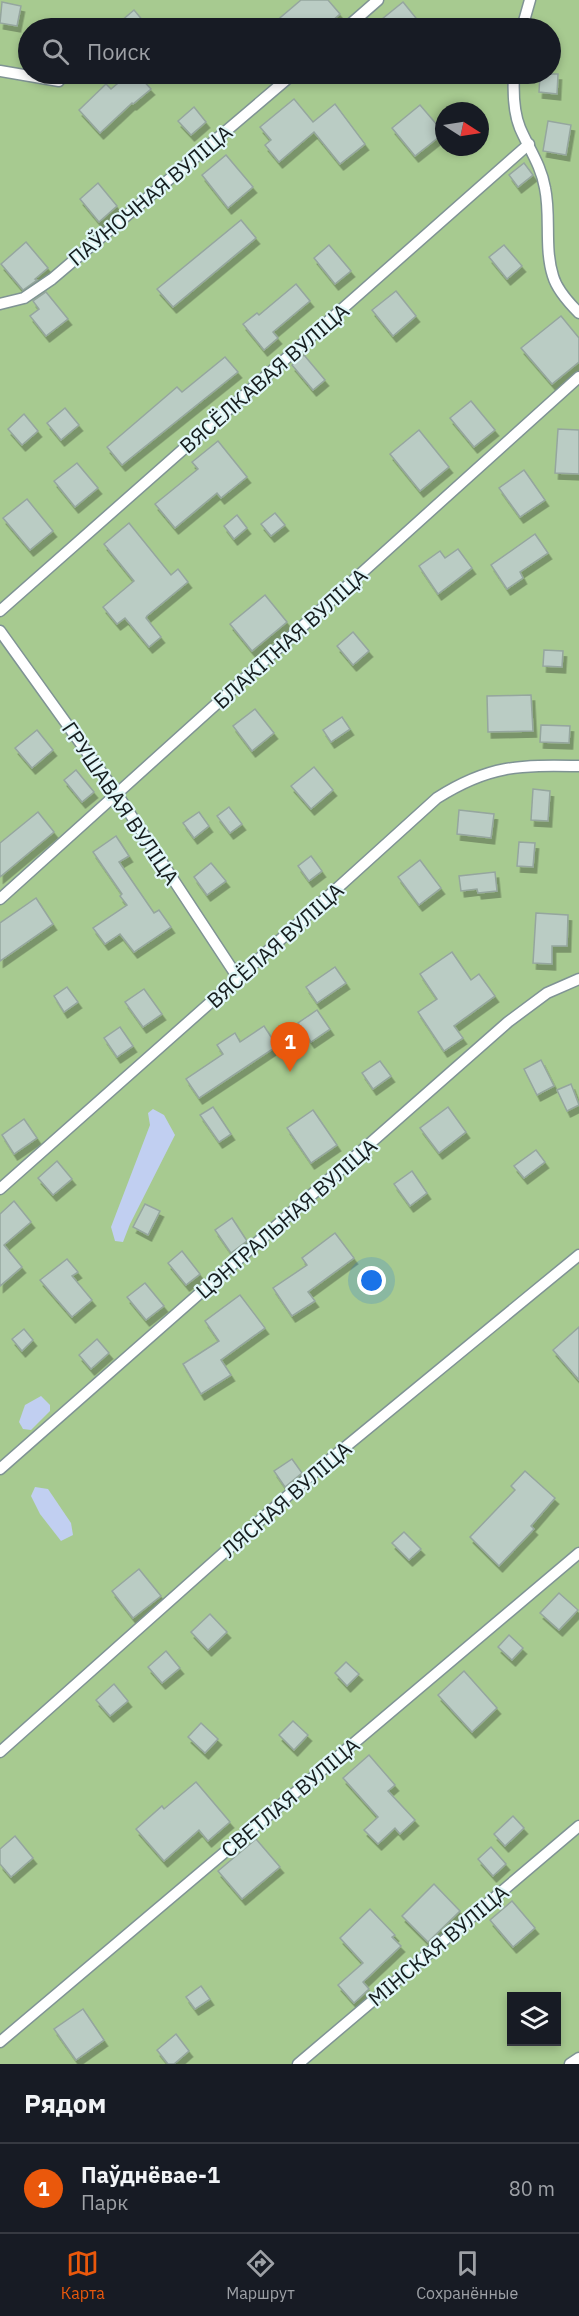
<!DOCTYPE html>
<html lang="ru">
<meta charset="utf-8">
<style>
:root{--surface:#171b24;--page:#20242c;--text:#f1f3f6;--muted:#9ea1a6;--line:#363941;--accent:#ea580c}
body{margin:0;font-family:"IBM Plex Sans",sans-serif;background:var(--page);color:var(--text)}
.controls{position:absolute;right:18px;bottom:18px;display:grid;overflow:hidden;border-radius:0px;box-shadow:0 3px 9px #0003}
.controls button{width:54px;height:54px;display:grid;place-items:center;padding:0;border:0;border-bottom:2px solid var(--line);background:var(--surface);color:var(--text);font:30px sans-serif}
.compass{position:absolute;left:435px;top:102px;width:54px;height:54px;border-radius:50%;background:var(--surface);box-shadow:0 3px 9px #0003;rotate:102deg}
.you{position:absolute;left:372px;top:1281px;width:21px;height:21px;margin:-15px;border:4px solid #fff;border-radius:50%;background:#1a73e8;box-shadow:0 0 0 9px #1a73e833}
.badge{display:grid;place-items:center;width:39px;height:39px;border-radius:50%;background:var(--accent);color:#fff;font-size:20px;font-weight:700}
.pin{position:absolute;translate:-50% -50px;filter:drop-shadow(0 2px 3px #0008)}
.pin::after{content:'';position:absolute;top:32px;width:21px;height:18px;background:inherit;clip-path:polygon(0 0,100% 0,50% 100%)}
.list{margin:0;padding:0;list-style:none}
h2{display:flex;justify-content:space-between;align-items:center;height:78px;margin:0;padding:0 24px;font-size:26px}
h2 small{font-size:20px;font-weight:400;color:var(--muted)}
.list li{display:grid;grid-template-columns:39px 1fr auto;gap:18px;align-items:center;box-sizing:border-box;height:90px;padding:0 24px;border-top:2px solid var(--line)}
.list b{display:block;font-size:22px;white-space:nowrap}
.list p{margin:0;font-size:20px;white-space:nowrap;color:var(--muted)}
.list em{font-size:20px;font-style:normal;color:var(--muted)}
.icon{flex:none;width:33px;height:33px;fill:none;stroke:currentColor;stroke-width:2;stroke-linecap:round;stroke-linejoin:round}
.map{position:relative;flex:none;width:579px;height:2064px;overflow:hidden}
.search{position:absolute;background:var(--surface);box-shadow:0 3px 9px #0003;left:18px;right:18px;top:18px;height:66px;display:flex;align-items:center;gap:15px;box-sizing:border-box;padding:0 21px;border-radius:33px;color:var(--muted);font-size:22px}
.sheet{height:168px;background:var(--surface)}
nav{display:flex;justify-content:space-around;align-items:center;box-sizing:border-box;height:84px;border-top:2px solid var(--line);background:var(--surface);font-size:16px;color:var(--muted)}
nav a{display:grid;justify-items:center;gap:3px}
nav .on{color:var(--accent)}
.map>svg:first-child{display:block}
.green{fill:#a7ca90;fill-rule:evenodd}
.water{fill:#c1cff1}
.building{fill:#baccc4;stroke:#95a69e;stroke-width:1.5;filter:url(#shadow)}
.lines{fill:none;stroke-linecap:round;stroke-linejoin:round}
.lane-casing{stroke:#7f9394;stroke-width:13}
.lane{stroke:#fff;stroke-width:10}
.labels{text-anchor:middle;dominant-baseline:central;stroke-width:4.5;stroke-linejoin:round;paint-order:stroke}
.street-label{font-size:21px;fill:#151c1d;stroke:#e0f6f7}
</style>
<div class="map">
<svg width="579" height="2064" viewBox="0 0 579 2064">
<defs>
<filter id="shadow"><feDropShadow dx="3.5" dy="6" stdDeviation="0" flood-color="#0004"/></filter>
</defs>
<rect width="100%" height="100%" fill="#e0f6f7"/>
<!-- green -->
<path class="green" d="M 0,0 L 579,0 L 579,2064 L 0,2064 ZM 28,28 L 550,28 L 550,74 L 28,74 ZM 444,111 L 480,111 L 480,147 L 444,147 ZM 512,1996 L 556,1996 L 556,2042 L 512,2042 Z"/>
<!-- water -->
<g class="water">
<path d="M 153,1109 L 164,1115 L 175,1135 L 130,1224 L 123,1242 L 115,1241 L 111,1227 L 150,1125 L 148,1113 Z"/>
<path d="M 41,1396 L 50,1405 L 50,1411 L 31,1430 L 23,1429 L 19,1422 L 25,1405 Z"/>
<path d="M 35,1487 L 48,1489 L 71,1523 L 73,1535 L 61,1541 L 40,1514 L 31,1496 Z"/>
</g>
<!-- building -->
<g class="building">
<path d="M 301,0 L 328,0 L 340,14 L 324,28 L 268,28 Z"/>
<path d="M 2,2 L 21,6 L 17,26 L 0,23 Z"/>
<path d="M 403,2 L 424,28 L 371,28 Z"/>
<path d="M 134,10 L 149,28 L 113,28 Z"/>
<path d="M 129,74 L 137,74 L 151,89 L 133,104 L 132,103 L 100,133 L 79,110 L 106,84 L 111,89 Z"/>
<path d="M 540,74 L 558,74 L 557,94 L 539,92 Z"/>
<path d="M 294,99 L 313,122 L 335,104 L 365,144 L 340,164 L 314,132 L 279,162 L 265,145 L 271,140 L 260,127 Z"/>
<path d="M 420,105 L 444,133 L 415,156 L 392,128 Z"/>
<path d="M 194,107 L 206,122 L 191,135 L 178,121 Z"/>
<path d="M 548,121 L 571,125 L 566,155 L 543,151 Z"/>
<path d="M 226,155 L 253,187 L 228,208 L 202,175 Z"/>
<path d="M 524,163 L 533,175 L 518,187 L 509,175 Z"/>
<path d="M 98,183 L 117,206 L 99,222 L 80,199 Z"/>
<path d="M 241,220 L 256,238 L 173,307 L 157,289 Z"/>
<path d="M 26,242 L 48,268 L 35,279 L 37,280 L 23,290 L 1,264 Z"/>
<path d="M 329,245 L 351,271 L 335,284 L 314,258 Z"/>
<path d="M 504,245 L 522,266 L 507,279 L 489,257 Z"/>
<path d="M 296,284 L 310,301 L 273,332 L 278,338 L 264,350 L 243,324 L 257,313 L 259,315 Z"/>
<path d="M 396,291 L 416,316 L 393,336 L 372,310 Z"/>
<path d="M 46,292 L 68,319 L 46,336 L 30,316 L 39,309 L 33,301 Z"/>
<path d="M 561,316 L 579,338 L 579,362 L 552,384 L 521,348 Z"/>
<path d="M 304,355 L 325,380 L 313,390 L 292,365 Z"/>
<path d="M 225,357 L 238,372 L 122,465 L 107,447 L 177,387 L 182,392 Z"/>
<path d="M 471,401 L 495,430 L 474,447 L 450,418 Z"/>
<path d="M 65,408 L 79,425 L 61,440 L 47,423 Z"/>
<path d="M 24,414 L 38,431 L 22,445 L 8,429 Z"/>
<path d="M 558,429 L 579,430 L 579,474 L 555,473 Z"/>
<path d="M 419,430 L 449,467 L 420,491 L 390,454 Z"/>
<path d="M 218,441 L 247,477 L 221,498 L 217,493 L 175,528 L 155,504 L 198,469 L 192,462 Z"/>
<path d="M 77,463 L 98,488 L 75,507 L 54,481 Z"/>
<path d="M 524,470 L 545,500 L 520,517 L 499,488 Z"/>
<path d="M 27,499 L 53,531 L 30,550 L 3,518 Z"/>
<path d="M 275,513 L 285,525 L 271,536 L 261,524 Z"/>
<path d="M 237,515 L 247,528 L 234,539 L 224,526 Z"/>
<path d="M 129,523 L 171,575 L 178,569 L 188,582 L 147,616 L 146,618 L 161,637 L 149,647 L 125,618 L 117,624 L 103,607 L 134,581 L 104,544 Z"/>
<path d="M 535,534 L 548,553 L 520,572 L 523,578 L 507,589 L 491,565 Z"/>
<path d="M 458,549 L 472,568 L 438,594 L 419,566 L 440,551 L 445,558 Z"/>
<path d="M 265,595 L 287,622 L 252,651 L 230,624 Z"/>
<path d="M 353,632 L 369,651 L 353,665 L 337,646 Z"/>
<path d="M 544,650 L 563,651 L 562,667 L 543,666 Z"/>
<path d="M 531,695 L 533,731 L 488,732 L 487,696 Z"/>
<path d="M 255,709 L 274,733 L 252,751 L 233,726 Z"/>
<path d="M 342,717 L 350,729 L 331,742 L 323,730 Z"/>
<path d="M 541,725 L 570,726 L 569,743 L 540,742 Z"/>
<path d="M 37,730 L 53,750 L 32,768 L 15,748 Z"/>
<path d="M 314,767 L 333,790 L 311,809 L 291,786 Z"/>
<path d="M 76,770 L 94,792 L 82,802 L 64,780 Z"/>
<path d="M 533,789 L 550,791 L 548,821 L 531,820 Z"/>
<path d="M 229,807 L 242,824 L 230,833 L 217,816 Z"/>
<path d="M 459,810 L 494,814 L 491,838 L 457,834 Z"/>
<path d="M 38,812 L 54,832 L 0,877 L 0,843 Z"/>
<path d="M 199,812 L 209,826 L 194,838 L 183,823 Z"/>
<path d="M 116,836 L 129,856 L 119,862 L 154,913 L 159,910 L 171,927 L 134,952 L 120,934 L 105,944 L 93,928 L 127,905 L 120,896 L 122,894 L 93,852 Z"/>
<path d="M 519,842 L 535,843 L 533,867 L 517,866 Z"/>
<path d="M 311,856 L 322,871 L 309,881 L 298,866 Z"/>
<path d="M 420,860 L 441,888 L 419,905 L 398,877 Z"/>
<path d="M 211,863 L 226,881 L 207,895 L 194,877 Z"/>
<path d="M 495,872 L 497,891 L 478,893 L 477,889 L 461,891 L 459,876 Z"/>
<path d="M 36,898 L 53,924 L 0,961 L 0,923 Z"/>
<path d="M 536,913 L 568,915 L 567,946 L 552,946 L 552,964 L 533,963 Z"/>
<path d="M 452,952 L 471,980 L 479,974 L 495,996 L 454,1026 L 463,1038 L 444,1051 L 418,1012 L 437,999 L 420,974 Z"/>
<path d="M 335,967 L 346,983 L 317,1003 L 306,987 Z"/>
<path d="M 67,987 L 78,1002 L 64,1012 L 54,996 Z"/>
<path d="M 144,989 L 162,1014 L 143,1027 L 125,1002 Z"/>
<path d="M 317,1010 L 330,1029 L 311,1042 L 298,1023 Z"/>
<path d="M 264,1026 L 277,1046 L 199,1098 L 186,1079 L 223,1054 L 217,1045 L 235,1033 L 240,1042 Z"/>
<path d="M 120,1027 L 133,1046 L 117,1057 L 104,1038 Z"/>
<path d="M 541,1060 L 554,1086 L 537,1095 L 524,1069 Z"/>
<path d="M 380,1061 L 391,1076 L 373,1089 L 362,1073 Z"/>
<path d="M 571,1084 L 579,1105 L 567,1111 L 557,1090 Z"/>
<path d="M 213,1107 L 231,1134 L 219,1142 L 200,1115 Z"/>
<path d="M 448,1107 L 466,1132 L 439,1153 L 420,1128 Z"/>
<path d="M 313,1110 L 337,1145 L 311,1163 L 287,1128 Z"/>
<path d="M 24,1119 L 37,1138 L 14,1154 L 2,1135 Z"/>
<path d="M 536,1150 L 545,1162 L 524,1178 L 514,1166 Z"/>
<path d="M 57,1161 L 72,1179 L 53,1195 L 38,1178 Z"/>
<path d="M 412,1171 L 427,1193 L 410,1206 L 394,1184 Z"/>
<path d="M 14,1201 L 31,1222 L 4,1245 L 22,1267 L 0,1286 L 0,1214 Z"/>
<path d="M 145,1204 L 160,1211 L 148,1235 L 133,1227 Z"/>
<path d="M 232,1218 L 247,1241 L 231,1253 L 215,1230 Z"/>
<path d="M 335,1233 L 354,1258 L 308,1292 L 315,1301 L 292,1316 L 273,1288 L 307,1265 L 302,1258 Z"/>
<path d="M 182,1251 L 200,1274 L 186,1285 L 168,1263 Z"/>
<path d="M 67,1259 L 78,1272 L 72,1276 L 92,1300 L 72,1317 L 40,1280 Z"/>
<path d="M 145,1283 L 164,1306 L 146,1320 L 127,1297 Z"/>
<path d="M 240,1295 L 265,1328 L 221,1360 L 231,1375 L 201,1394 L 183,1364 L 219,1341 L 205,1321 Z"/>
<path d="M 579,1327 L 579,1380 L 553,1350 Z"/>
<path d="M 24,1329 L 33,1340 L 22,1351 L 12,1339 Z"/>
<path d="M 97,1339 L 109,1353 L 91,1369 L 79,1355 Z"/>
<path d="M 292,1459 L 302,1473 L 285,1487 L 274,1471 Z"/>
<path d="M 525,1471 L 555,1498 L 531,1526 L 534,1529 L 499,1566 L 470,1537 L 515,1490 L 511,1486 Z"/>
<path d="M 404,1532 L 421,1549 L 409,1560 L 392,1543 Z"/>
<path d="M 139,1569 L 161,1596 L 133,1618 L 112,1591 Z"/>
<path d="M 559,1593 L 578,1610 L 559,1630 L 540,1613 Z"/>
<path d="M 210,1614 L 227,1632 L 208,1650 L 191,1632 Z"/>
<path d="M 509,1635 L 523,1648 L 512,1660 L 498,1647 Z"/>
<path d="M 166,1651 L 180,1668 L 162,1683 L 148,1667 Z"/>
<path d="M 346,1662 L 359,1674 L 347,1686 L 335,1673 Z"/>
<path d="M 464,1671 L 497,1708 L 472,1732 L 438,1695 Z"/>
<path d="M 114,1684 L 128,1701 L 110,1716 L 96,1700 Z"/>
<path d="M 293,1721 L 308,1735 L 294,1750 L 279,1735 Z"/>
<path d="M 201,1723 L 218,1739 L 205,1753 L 188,1737 Z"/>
<path d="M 369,1755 L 395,1785 L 388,1791 L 415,1820 L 400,1834 L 395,1828 L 378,1844 L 364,1830 L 378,1817 L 343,1778 Z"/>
<path d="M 196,1782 L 230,1822 L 208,1841 L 199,1830 L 164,1861 L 136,1829 L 162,1806 L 164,1809 Z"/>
<path d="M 513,1816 L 524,1828 L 505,1846 L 494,1834 Z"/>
<path d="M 15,1836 L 33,1858 L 11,1877 L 0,1864 L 0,1849 Z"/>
<path d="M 256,1839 L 280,1867 L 242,1899 L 218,1871 Z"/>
<path d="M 491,1847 L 506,1864 L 493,1876 L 478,1859 Z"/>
<path d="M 434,1884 L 460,1911 L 428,1942 L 402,1916 Z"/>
<path d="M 512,1901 L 535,1928 L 513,1947 L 490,1920 Z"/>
<path d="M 370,1909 L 395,1935 L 392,1937 L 401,1946 L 363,1982 L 369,1989 L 354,2003 L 338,1985 L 363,1963 L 340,1938 Z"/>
<path d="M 201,1986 L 210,1999 L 195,2009 L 186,1997 Z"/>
<path d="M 83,2009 L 104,2040 L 76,2060 L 54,2029 Z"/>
<path d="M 176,2034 L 189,2051 L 174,2064 L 168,2064 L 157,2050 Z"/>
</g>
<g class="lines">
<defs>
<g id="lane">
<path d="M 346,28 L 378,0"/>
<path d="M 522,28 L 530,0"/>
<path d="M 0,71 L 59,81"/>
<path d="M 514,74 C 513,92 513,111 520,128 C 529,149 541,165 545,188 C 551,216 544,248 553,276 C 557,290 569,303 579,313"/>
<path d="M 0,304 L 24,298 L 52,279 L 293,74"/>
<path d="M 0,611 L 529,144"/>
<path d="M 0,631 L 117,794 L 238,978"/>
<path d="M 0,899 L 579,377"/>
<path d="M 0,1189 L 238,978 L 437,798 C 489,765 519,765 579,766"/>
<path d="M 0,1469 L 508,1022 L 547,993 L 579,979"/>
<path d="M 0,1752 L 310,1476 L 579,1255"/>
<path d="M 0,2042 L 579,1553"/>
<path d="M 298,2064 L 579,1826"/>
<path d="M 570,2064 L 579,2058"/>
</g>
</defs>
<!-- lane casing -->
<use href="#lane" class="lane-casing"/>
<!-- lane -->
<use href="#lane" class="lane"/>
</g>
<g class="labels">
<!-- street labels -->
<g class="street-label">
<text transform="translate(150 195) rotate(-40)">ПАЎНОЧНАЯ ВУЛІЦА</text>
<text transform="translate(264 378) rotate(-41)">ВЯСЁЛКАВАЯ ВУЛІЦА</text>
<text transform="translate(290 638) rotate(-42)">БЛАКІТНАЯ ВУЛІЦА</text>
<text transform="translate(121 803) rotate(56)">ГРУШАВАЯ ВУЛІЦА</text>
<text transform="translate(275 945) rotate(-42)">ВЯСЁЛАЯ ВУЛІЦА</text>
<text transform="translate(286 1218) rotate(-41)">ЦЭНТРАЛЬНАЯ ВУЛІЦА</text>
<text transform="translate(286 1499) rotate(-41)">ЛЯСНАЯ ВУЛІЦА</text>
<text transform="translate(290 1797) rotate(-40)">СВЕТЛАЯ ВУЛІЦА</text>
<text transform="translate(438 1945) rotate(-40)">МІНСКАЯ ВУЛІЦА</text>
</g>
</g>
</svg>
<div class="controls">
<button><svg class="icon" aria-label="layers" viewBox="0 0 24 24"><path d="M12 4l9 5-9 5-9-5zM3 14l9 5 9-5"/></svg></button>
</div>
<svg class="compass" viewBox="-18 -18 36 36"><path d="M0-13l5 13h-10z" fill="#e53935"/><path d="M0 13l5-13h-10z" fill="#9ea1a6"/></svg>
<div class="you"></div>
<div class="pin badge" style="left:290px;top:1072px">1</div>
<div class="search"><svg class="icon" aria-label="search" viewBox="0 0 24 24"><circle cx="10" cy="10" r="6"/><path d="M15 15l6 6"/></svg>Поиск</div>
</div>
<section class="sheet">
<h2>Рядом<small></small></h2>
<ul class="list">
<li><span class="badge">1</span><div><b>Паўднёвае-1</b><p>Парк</p></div><em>80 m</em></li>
</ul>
</section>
<nav>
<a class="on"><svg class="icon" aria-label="map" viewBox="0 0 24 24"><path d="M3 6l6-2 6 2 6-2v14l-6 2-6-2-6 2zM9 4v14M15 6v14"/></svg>Карта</a>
<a><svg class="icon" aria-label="directions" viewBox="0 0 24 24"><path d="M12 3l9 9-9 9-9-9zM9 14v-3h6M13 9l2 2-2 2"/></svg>Маршрут</a>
<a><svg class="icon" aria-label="saved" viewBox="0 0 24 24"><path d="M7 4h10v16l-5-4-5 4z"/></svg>Сохранённые</a>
</nav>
